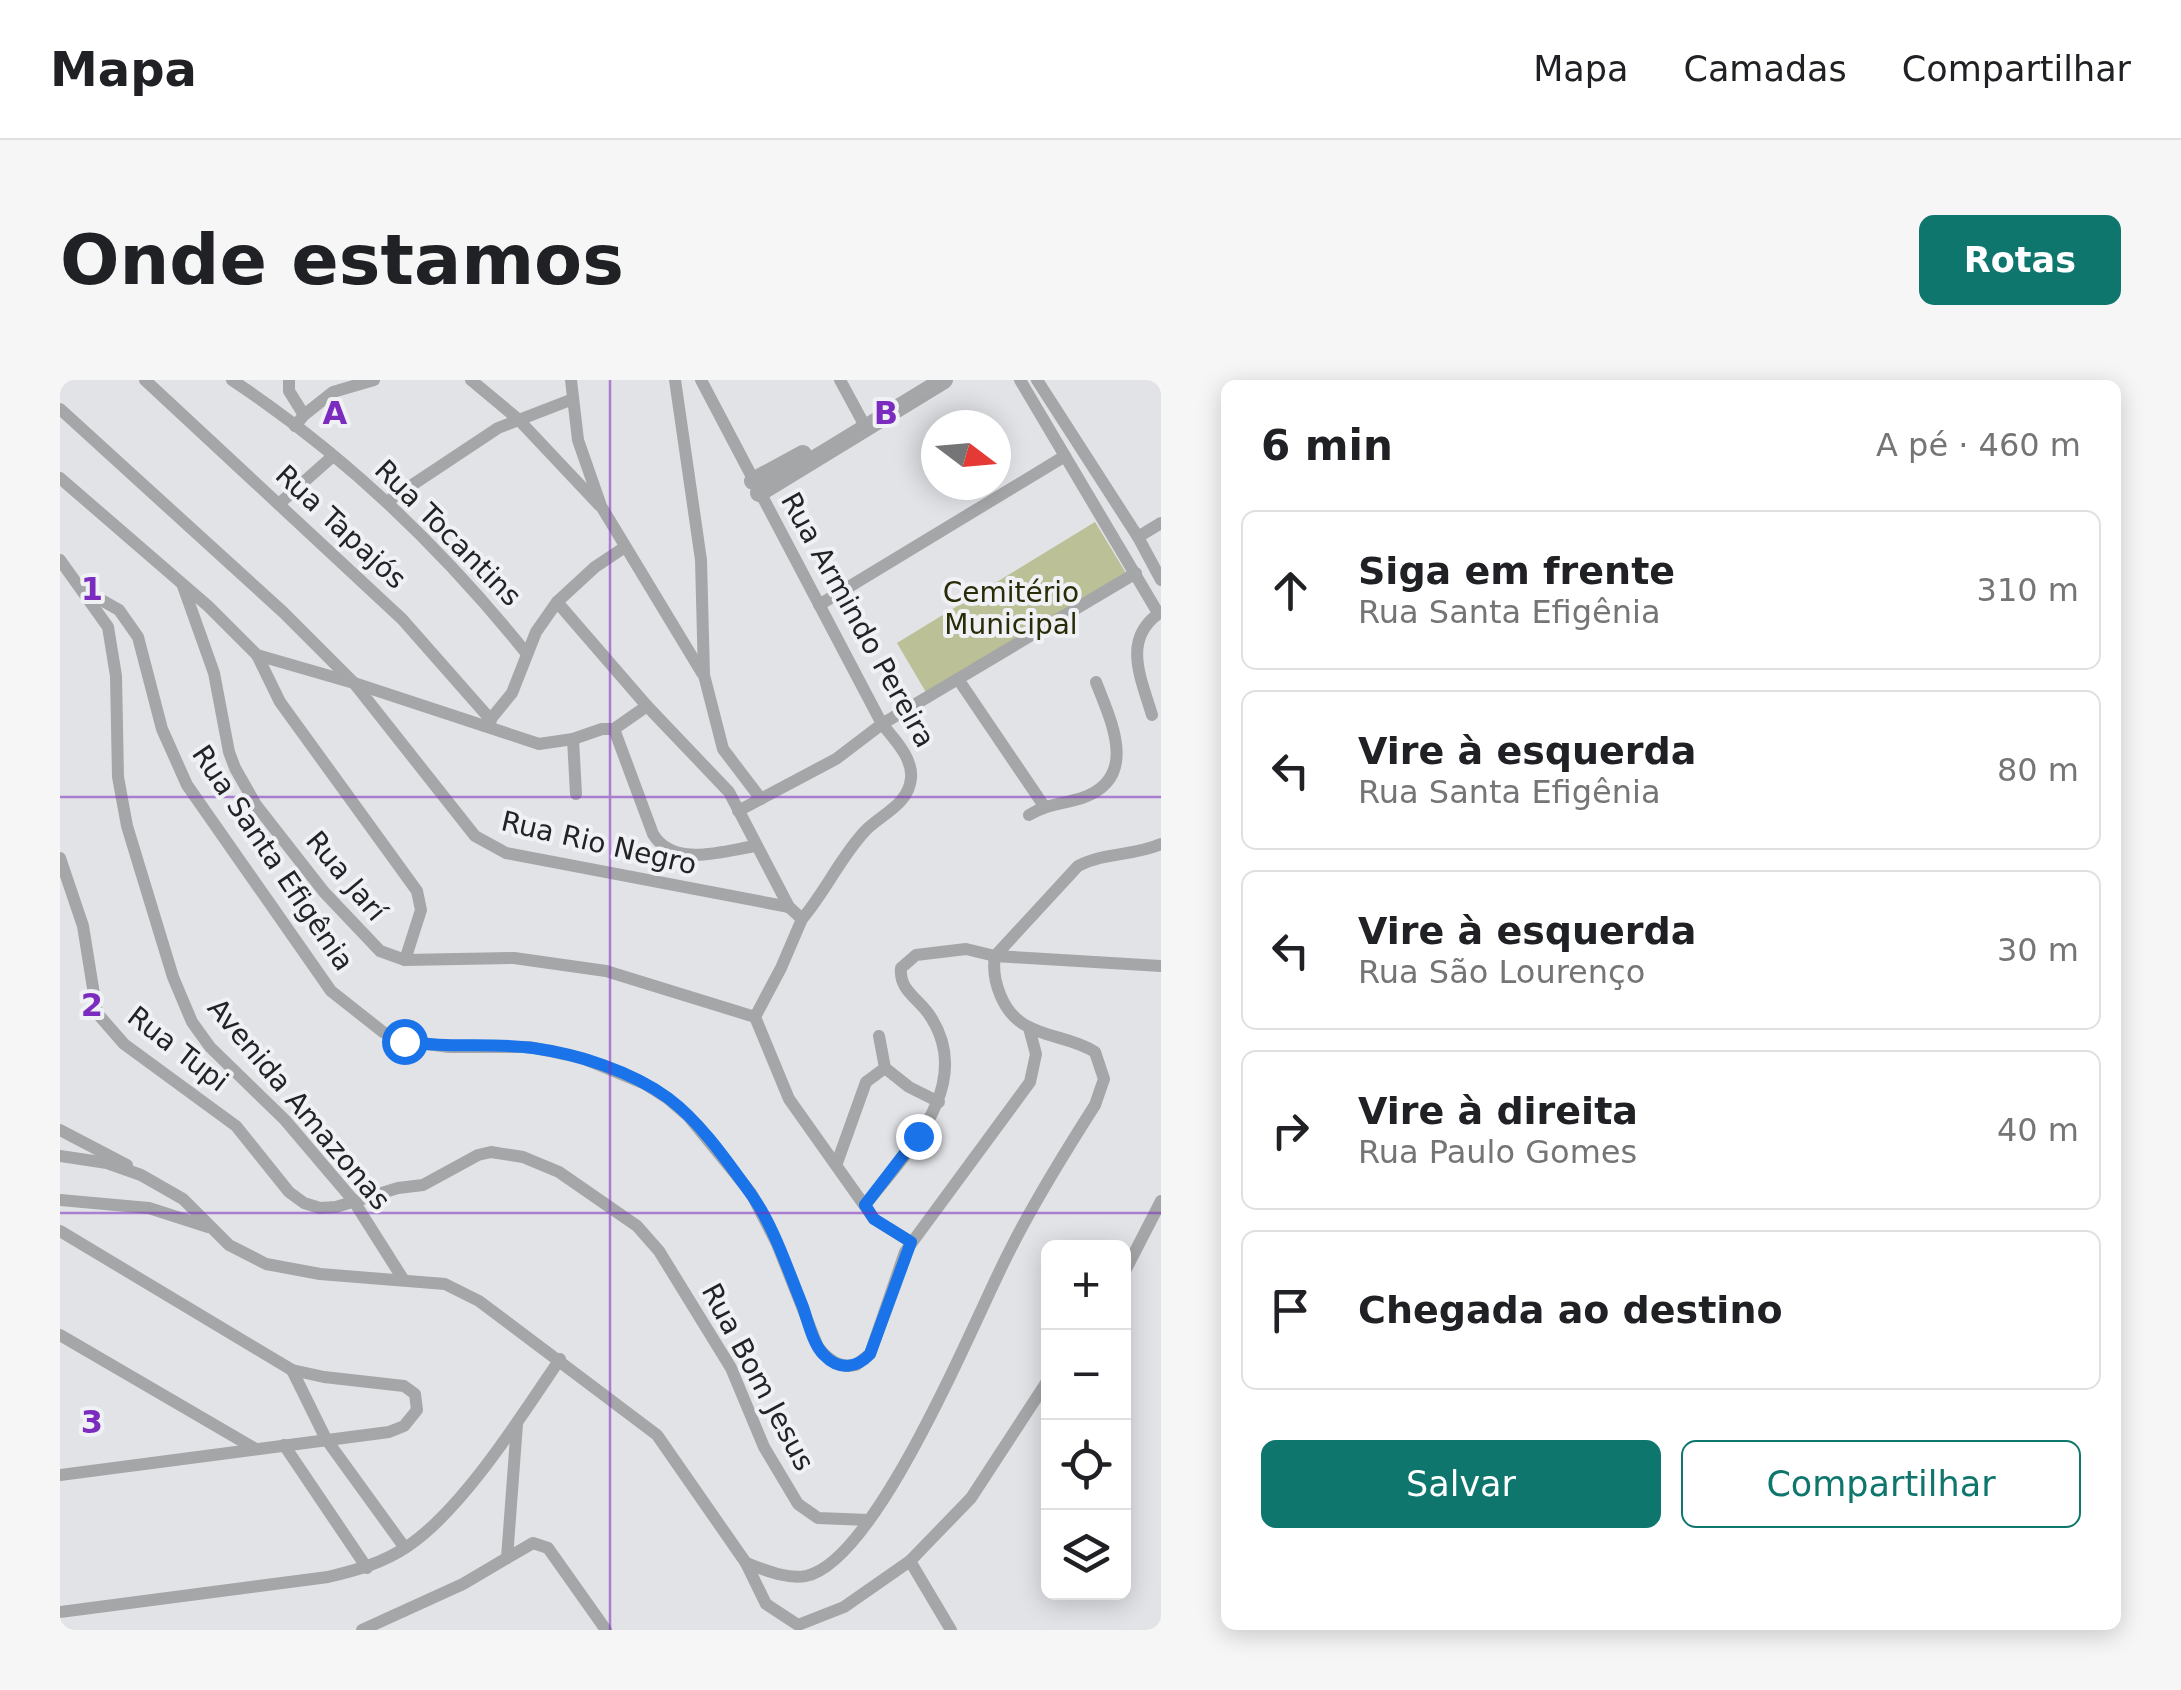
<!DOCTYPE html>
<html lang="pt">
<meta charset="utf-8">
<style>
:root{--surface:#fff;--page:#f6f6f6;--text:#202124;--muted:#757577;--line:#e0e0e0;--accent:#0f766e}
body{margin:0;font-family:"DejaVu Sans",sans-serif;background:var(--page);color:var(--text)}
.controls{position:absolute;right:30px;bottom:30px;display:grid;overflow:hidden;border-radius:15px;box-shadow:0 5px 25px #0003}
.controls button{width:90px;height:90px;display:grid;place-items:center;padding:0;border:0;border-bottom:2px solid var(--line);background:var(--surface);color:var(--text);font:50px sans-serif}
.compass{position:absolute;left:861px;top:30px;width:90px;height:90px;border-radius:50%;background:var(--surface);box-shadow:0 5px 25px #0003;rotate:106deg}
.stop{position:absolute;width:30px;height:30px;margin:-22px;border:8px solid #1a73e8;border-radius:50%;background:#fff}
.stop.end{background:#1a73e8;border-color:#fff;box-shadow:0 2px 10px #0008}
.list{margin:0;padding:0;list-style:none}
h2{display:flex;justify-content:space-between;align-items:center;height:130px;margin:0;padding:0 40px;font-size:42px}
h2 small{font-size:32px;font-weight:400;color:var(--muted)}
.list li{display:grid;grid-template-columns:65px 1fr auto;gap:30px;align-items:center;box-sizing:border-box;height:160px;margin:0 20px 20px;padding:0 20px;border:2px solid var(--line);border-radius:15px}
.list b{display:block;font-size:38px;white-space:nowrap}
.list p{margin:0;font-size:32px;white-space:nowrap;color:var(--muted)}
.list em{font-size:32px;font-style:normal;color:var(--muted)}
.actions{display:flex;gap:20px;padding:30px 40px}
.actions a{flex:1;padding:22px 0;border:2px solid var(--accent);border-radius:15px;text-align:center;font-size:35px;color:var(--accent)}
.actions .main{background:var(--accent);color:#fff}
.icon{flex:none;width:55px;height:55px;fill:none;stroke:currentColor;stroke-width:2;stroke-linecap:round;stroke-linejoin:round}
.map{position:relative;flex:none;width:1101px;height:1250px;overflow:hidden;border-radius:15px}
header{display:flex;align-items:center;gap:60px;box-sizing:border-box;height:140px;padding:0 50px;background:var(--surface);border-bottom:2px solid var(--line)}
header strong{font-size:48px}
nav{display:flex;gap:55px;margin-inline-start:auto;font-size:35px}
.intro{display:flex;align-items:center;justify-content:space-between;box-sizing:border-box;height:240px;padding:0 60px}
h1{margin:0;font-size:70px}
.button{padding:25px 45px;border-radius:15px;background:var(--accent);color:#fff;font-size:35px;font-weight:700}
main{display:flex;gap:60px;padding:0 60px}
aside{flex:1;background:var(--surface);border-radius:15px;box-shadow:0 5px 25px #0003}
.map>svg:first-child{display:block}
.green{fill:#bbc096}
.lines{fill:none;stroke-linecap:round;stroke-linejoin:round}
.minor{stroke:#a5a6a8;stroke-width:12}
.tertiary{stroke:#a5a6a8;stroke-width:18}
.route{stroke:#1a73e8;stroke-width:12}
.grid{fill:none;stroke:#7b2cbf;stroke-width:2.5;stroke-opacity:0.55}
.labels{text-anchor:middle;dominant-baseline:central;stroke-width:8;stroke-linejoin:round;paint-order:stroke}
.street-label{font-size:28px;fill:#232325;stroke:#eff1f4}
.park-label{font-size:28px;fill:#292c07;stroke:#eff1f4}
.grid-label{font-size:32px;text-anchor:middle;font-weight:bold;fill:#7b2cbf;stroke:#eff1f4;stroke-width:8;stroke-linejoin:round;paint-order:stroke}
</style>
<header>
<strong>Mapa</strong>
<nav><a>Mapa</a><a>Camadas</a><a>Compartilhar</a></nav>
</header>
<div class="intro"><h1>Onde estamos</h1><a class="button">Rotas</a></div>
<main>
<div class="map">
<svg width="1101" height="1250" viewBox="0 0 1101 1250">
<rect width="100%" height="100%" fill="#e1e3e7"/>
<!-- green -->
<path class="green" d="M 1035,142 L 1066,193 L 867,314 L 837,263 Z"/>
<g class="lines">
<!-- minor -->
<g class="minor">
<path d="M 85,0 L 342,239 L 431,340"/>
<path d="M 172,0 C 285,75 382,168 467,274"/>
<path d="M 229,0 L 229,11 L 244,35"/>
<path d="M 411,0 L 458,39 L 539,125"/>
<path d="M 511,0 L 518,60 L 541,126 L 642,293"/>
<path d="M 615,0 L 641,180 L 644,295 L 663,369 L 701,419"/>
<path d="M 641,0 L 822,344 C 834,359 853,378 851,398 C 849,424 822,434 806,450 C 781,476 766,511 742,539"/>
<path d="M 780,0 L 806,48"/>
<path d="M 960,0 L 1098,233"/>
<path d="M 977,0 L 1078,157 L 1101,200"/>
<path d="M 0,29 L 223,232 L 294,303 L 415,456 L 446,473 L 729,527"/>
<path d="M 235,46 L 244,35 L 273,12 L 314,0"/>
<path d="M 0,98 L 148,226 L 197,275 L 294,303 L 479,364 L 513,359 L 542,349 L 554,349 L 587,326"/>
<path d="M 328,121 L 438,48 L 513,19"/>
<path d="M 220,123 L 273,76"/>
<path d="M 1078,157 L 1101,143"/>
<path d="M 0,180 L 48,247 L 56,296 L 58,397 L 67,446 L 113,597 L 132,642 L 150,667 L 225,740 L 293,820 L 343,899"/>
<path d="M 123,206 L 154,293 L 169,372 L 175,388 L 196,425 L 264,512 L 320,571 L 345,580 L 454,578 L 546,591 L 695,637"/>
<path d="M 22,209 L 59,230 L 78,257 L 102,349 L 127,405 L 271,611 L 323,652 L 344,661 L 389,667 L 470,667 L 522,678 L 585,704 L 607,718 L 628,736 L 691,813 L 717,864 L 758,967 C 768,980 780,989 796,985 L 810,974 L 845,872 L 970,702 L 976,674 L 969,648"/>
<path d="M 497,222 L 535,187 L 565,167"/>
<path d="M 759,225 L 1005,76"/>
<path d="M 197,275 L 220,322 L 357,511 L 361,530 L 345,580"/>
<path d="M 898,299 L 984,426"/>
<path d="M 1092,335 C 1081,298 1061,258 1101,232"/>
<path d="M 425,346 L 452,313 L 476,252 L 497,222 L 587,326 L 669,412 L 729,527 L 742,539 L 721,588 L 695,637 L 729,719 L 814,839 L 851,862"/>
<path d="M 554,349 L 593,454 C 613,488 663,471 695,466"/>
<path d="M 513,359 L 516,414"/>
<path d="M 678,431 L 776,379 L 822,344 L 1076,193"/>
<path d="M 969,435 C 987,424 1003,424 1022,418 C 1080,398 1051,341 1036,302"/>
<path d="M 0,478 L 23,546 L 37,633 L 64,664 L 176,746 L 229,812 L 244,823 L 260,828 L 276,827 L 338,808 L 363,805 L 418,775 L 431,772 L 463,777 L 499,792 L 577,846 L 599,871 L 671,988 L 704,1067 L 738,1124 L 758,1138 L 808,1140"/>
<path d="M 825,688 L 849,707 L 879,722"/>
<path d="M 0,750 L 67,785"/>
<path d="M 0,776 L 47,783 L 81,795 L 123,819 L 169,865 L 206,884 L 260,894 L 385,904 L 419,921 L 597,1055 L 686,1183 L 706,1224 L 738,1245 L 784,1227 L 850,1181 L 911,1118 L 988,1000"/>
<path d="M 777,783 L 806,702 L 825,688 L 819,656"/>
<path d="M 0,820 L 89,828 L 148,847"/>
<path d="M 805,825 C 847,772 918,703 868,633 C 856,617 839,609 841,588 L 856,575 L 906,569 L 935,576 L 1101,586"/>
<path d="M 0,851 L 232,990 L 264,997 L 344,1006 L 355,1014 L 357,1030 L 344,1046 L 329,1052 L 0,1095"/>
<path d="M 1064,893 L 1101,821"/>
<path d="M 0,955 L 194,1068"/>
<path d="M 232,990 L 266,1059 L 345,1168"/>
<path d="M 224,1065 L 307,1188"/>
<path d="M 447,1178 L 473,1163 L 488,1168 L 546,1250"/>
<path d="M 850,1181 L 891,1250"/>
<path d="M 686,1183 C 703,1189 727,1200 746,1196 C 818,1181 915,937 950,870 C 975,820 1005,772 1035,725 L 1044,699 L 1035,672 C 1013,658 988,658 967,646 C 943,634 931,600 935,576 L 1018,486 C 1045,472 1074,476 1101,464"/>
<path d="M 0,1232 L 268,1197 C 297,1190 323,1183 348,1166 C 403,1129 462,1035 500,979"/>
<path d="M 302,1250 L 403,1204 L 447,1178 L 457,1044"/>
</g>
<!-- tertiary -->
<g class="tertiary">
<path d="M 693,101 L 743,74"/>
<path d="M 699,113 L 884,0"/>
</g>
</g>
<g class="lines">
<!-- route -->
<path class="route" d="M 344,661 C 387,669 430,662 473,668 C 517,674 571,691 608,718 C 639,741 665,778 688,810 C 713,843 727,888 743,927 C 748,942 753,964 764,975 C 779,991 797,988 810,974 L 851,862 L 814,839 L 805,825 L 858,756"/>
</g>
<!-- grid -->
<path class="grid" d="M 550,0 L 550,1250M 0,417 L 1101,417M 0,833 L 1101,833"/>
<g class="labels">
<!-- street labels -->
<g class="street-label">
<text transform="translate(281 147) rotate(43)">Rua Tapajós</text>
<text transform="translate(388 153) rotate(45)">Rua Tocantins</text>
<text transform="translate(798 240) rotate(61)">Rua Armindo Pereira</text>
<text transform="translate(539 463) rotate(13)">Rua Rio Negro</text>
<text transform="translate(213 478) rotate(56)">Rua Santa Efigênia</text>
<text transform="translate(286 496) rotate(50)">Rua Jarí</text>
<text transform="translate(118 669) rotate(38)">Rua Tupi</text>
<text transform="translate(239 724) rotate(50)">Avenida Amazonas</text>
<text transform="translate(698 997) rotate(62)">Rua Bom Jesus</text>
</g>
<!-- park labels -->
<g class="park-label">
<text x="951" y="212">Cemitério<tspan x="951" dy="32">Municipal</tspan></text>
</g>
</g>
<g class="grid-label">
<text x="275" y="44">A</text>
<text x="826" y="44">B</text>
<text x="32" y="220">1</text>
<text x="32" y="636">2</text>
<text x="32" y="1053">3</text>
</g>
</svg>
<div class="controls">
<button>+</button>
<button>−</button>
<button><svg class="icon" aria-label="locate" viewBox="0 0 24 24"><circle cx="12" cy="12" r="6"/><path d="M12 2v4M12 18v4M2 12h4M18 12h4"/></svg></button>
<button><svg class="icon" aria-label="layers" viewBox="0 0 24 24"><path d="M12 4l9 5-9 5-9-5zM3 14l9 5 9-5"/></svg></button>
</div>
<svg class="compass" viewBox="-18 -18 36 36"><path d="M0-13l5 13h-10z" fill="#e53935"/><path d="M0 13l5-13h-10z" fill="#757577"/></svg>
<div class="stop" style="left:344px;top:661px"></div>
<div class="stop end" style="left:858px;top:756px"></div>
</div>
<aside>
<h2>6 min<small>A pé · 460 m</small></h2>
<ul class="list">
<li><svg class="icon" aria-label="ahead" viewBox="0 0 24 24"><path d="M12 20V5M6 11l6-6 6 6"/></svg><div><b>Siga em frente</b><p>Rua Santa Efigênia</p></div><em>310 m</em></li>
<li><svg class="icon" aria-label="left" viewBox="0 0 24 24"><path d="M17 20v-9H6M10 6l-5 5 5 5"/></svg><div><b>Vire à esquerda</b><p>Rua Santa Efigênia</p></div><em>80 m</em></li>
<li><svg class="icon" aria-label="left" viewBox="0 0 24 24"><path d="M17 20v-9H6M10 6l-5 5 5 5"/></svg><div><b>Vire à esquerda</b><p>Rua São Lourenço</p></div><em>30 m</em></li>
<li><svg class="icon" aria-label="right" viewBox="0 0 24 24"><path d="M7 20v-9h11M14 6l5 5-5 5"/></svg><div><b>Vire à direita</b><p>Rua Paulo Gomes</p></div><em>40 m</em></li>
<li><svg class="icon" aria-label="arrive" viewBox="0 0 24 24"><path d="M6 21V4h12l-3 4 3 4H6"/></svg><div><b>Chegada ao destino</b></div></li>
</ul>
<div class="actions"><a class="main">Salvar</a><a>Compartilhar</a></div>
</aside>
</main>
